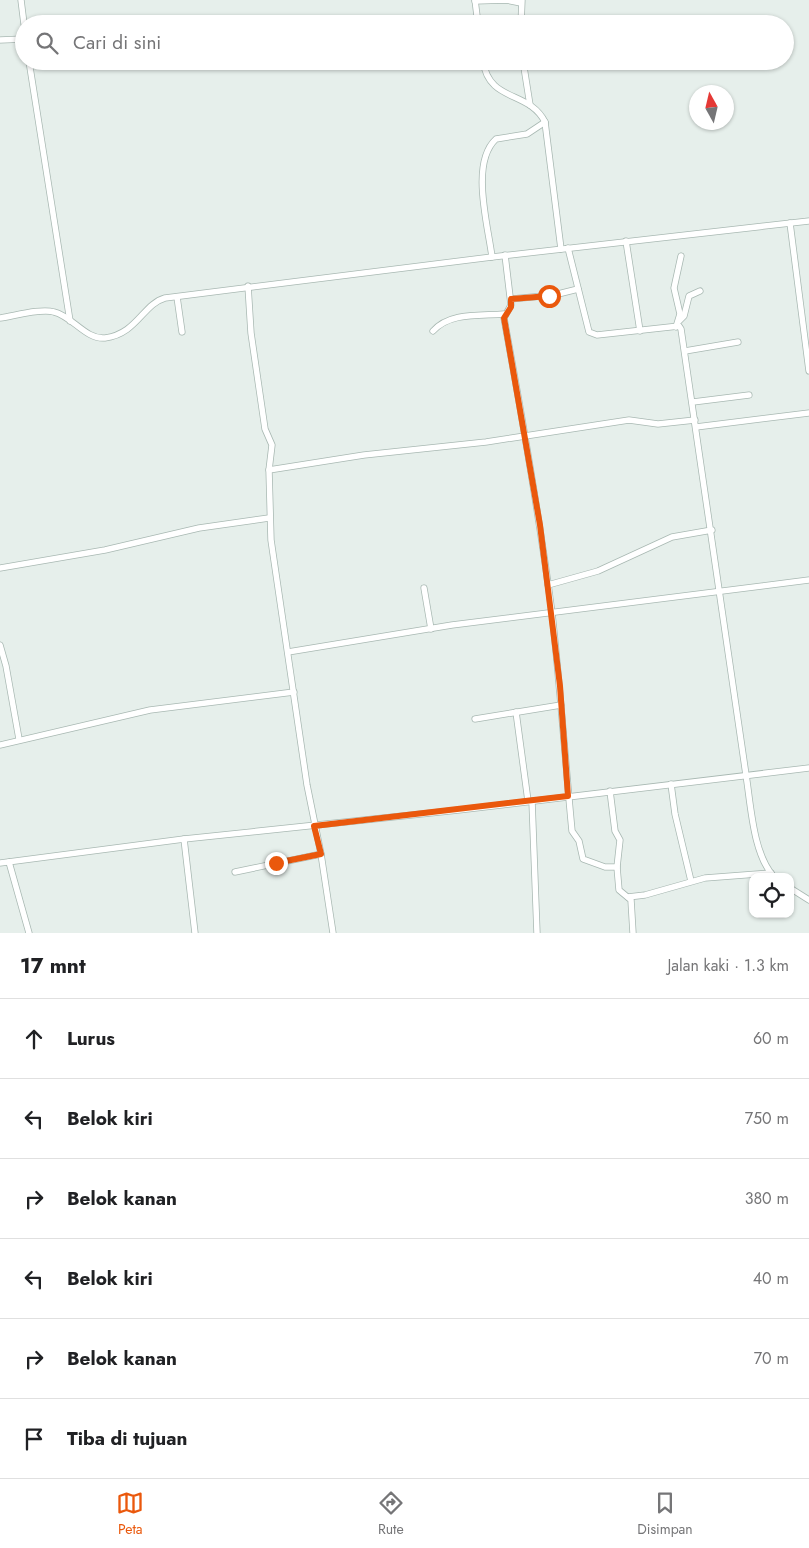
<!DOCTYPE html>
<html lang="id">
<meta charset="utf-8">
<style>
:root{--surface:#fff;--page:#f2f2f2;--text:#202124;--muted:#757577;--line:#e0e0e0;--accent:#ea580c}
body{margin:0;font-family:Jost,sans-serif;background:var(--page);color:var(--text)}
.controls{position:absolute;right:15px;bottom:15px;display:grid;overflow:hidden;border-radius:10px;box-shadow:0 1px 4px #0004}
.controls button{width:45px;height:45px;display:grid;place-items:center;padding:0;border:0;border-bottom:1px solid var(--line);background:var(--surface);color:var(--text);font:25px sans-serif}
.compass{position:absolute;left:689px;top:85px;width:45px;height:45px;border-radius:50%;background:var(--surface);box-shadow:0 1px 4px #0004;rotate:352deg}
.stop{position:absolute;width:15px;height:15px;margin:-11px;border:4px solid #ea580c;border-radius:50%;background:#fff}
.stop.end{background:#ea580c;border-color:#fff;box-shadow:0 1px 5px #0008}
.list{margin:0;padding:0;list-style:none}
h2{display:flex;justify-content:space-between;align-items:center;height:65px;margin:0;padding:0 20px;font-size:21px}
h2 small{font-size:16px;font-weight:400;color:var(--muted)}
.list li{display:grid;grid-template-columns:32px 1fr auto;gap:15px;align-items:center;box-sizing:border-box;height:80px;padding:0 20px;border-top:1px solid var(--line)}
.list b{display:block;font-size:19px;white-space:nowrap}
.list em{font-size:16px;font-style:normal;color:var(--muted)}
.icon{flex:none;width:28px;height:28px;fill:none;stroke:currentColor;stroke-width:2;stroke-linecap:round;stroke-linejoin:round}
.map{position:relative;flex:none;width:809px;height:933px;overflow:hidden}
.search{position:absolute;background:var(--surface);box-shadow:0 1px 4px #0004;left:15px;right:15px;top:15px;height:55px;display:flex;align-items:center;gap:12px;box-sizing:border-box;padding:0 18px;border-radius:28px;color:var(--muted);font-size:19px}
.sheet{height:545px;background:var(--surface)}
nav{display:flex;justify-content:space-around;align-items:center;box-sizing:border-box;height:70px;border-top:1px solid var(--line);background:var(--surface);font-size:14px;color:var(--muted)}
nav a{display:grid;justify-items:center;gap:2px}
nav .on{color:var(--accent)}
.map>svg:first-child{display:block}
.lines{fill:none;stroke-linecap:round;stroke-linejoin:round}
.minor-casing{stroke:#a8b8b2;stroke-width:7}
.minor{stroke:#fff;stroke-width:5.5}
.route{stroke:#ea580c;stroke-width:6}
</style>
<div class="map">
<svg width="809" height="933" viewBox="0 0 809 933">
<rect width="100%" height="100%" fill="#e6efeb"/>
<g class="lines">
<defs>
<g id="minor">
<path d="M 21,0 L 24,24"/>
<path d="M 475,0 L 478,24"/>
<path d="M 475,1 L 506,0 L 521,3"/>
<path d="M 521,24 L 522,0"/>
<path d="M 0,40 L 24,39"/>
<path d="M 29,61 L 70,321"/>
<path d="M 483,61 C 489,103 529,90 545,122 L 561,249"/>
<path d="M 523,61 L 530,105"/>
<path d="M 790,223 L 809,371"/>
<path d="M 626,241 L 640,331"/>
<path d="M 568,248 L 589,332 L 597,335 L 679,326 L 681,329 L 746,775 C 751,806 753,854 774,877"/>
<path d="M 505,255 L 511,305 L 504,318 C 522,416 539,514 552,613 C 560,685 565,758 572,831 L 579,841 L 583,859 L 605,867 L 617,867"/>
<path d="M 492,257 C 488,225 470,163 496,139 L 527,134 L 545,122"/>
<path d="M 248,286 L 251,333 L 265,429 L 272,445 L 269,470 L 271,540 L 307,785 L 321,854 L 333,933"/>
<path d="M 177,297 L 182,332"/>
<path d="M 511,299 L 554,295 L 578,289"/>
<path d="M 0,318 C 14,316 41,308 54,312 C 72,316 86,340 105,338 C 137,334 143,304 165,298 L 492,257 L 809,221"/>
<path d="M 679,321 L 684,316 L 689,296 L 700,291"/>
<path d="M 676,327 L 680,314 L 674,288 L 681,256"/>
<path d="M 433,331 C 450,312 480,316 504,314"/>
<path d="M 685,351 L 738,342"/>
<path d="M 693,402 L 749,395"/>
<path d="M 696,427 L 809,413"/>
<path d="M 269,470 L 364,455 L 486,442 L 629,420 L 658,424 L 695,420"/>
<path d="M 0,568 L 105,550 L 199,528 L 269,518"/>
<path d="M 548,585 L 598,571 L 672,537 L 712,530"/>
<path d="M 424,588 L 431,629"/>
<path d="M 0,645 L 6,666 L 19,739"/>
<path d="M 288,652 L 452,625 L 809,580"/>
<path d="M 516,712 L 528,801"/>
<path d="M 475,719 L 561,705"/>
<path d="M 0,745 L 150,710 L 294,692"/>
<path d="M 671,784 L 675,814 L 691,881"/>
<path d="M 610,791 L 615,831 L 620,840 L 617,867 L 619,890 L 631,900 L 633,933"/>
<path d="M 532,801 L 537,933"/>
<path d="M 184,839 L 195,933"/>
<path d="M 9,862 L 29,933"/>
<path d="M 0,863 L 184,839 L 459,810 L 809,768"/>
<path d="M 235,872 L 321,854"/>
<path d="M 790,888 L 809,900"/>
<path d="M 628,897 L 645,895 L 705,878 L 771,873"/>
</g>
</defs>
<!-- minor casing -->
<use href="#minor" class="minor-casing"/>
<!-- minor -->
<use href="#minor" class="minor"/>
</g>
<g class="lines">
<!-- route -->
<path class="route" d="M 276,863 L 321,854 L 314,826 L 568,796 L 560,686 L 540,525 L 504,318 L 511,307 L 511,299 L 549,296"/>
</g>
</svg>
<div class="controls">
<button><svg class="icon" aria-label="locate" viewBox="0 0 24 24"><circle cx="12" cy="12" r="6"/><path d="M12 2v4M12 18v4M2 12h4M18 12h4"/></svg></button>
</div>
<svg class="compass" viewBox="-18 -18 36 36"><path d="M0-13l5 13h-10z" fill="#e53935"/><path d="M0 13l5-13h-10z" fill="#757577"/></svg>
<div class="stop" style="left:549px;top:296px"></div>
<div class="stop end" style="left:276px;top:863px"></div>
<div class="search"><svg class="icon" aria-label="search" viewBox="0 0 24 24"><circle cx="10" cy="10" r="6"/><path d="M15 15l6 6"/></svg>Cari di sini</div>
</div>
<section class="sheet">
<h2>17 mnt<small>Jalan kaki · 1.3 km</small></h2>
<ul class="list">
<li><svg class="icon" aria-label="ahead" viewBox="0 0 24 24"><path d="M12 20V5M6 11l6-6 6 6"/></svg><div><b>Lurus</b></div><em>60 m</em></li>
<li><svg class="icon" aria-label="left" viewBox="0 0 24 24"><path d="M17 20v-9H6M10 6l-5 5 5 5"/></svg><div><b>Belok kiri</b></div><em>750 m</em></li>
<li><svg class="icon" aria-label="right" viewBox="0 0 24 24"><path d="M7 20v-9h11M14 6l5 5-5 5"/></svg><div><b>Belok kanan</b></div><em>380 m</em></li>
<li><svg class="icon" aria-label="left" viewBox="0 0 24 24"><path d="M17 20v-9H6M10 6l-5 5 5 5"/></svg><div><b>Belok kiri</b></div><em>40 m</em></li>
<li><svg class="icon" aria-label="right" viewBox="0 0 24 24"><path d="M7 20v-9h11M14 6l5 5-5 5"/></svg><div><b>Belok kanan</b></div><em>70 m</em></li>
<li><svg class="icon" aria-label="arrive" viewBox="0 0 24 24"><path d="M6 21V4h12l-3 4 3 4H6"/></svg><div><b>Tiba di tujuan</b></div></li>
</ul>
</section>
<nav>
<a class="on"><svg class="icon" aria-label="map" viewBox="0 0 24 24"><path d="M3 6l6-2 6 2 6-2v14l-6 2-6-2-6 2zM9 4v14M15 6v14"/></svg>Peta</a>
<a><svg class="icon" aria-label="directions" viewBox="0 0 24 24"><path d="M12 3l9 9-9 9-9-9zM9 14v-3h6M13 9l2 2-2 2"/></svg>Rute</a>
<a><svg class="icon" aria-label="saved" viewBox="0 0 24 24"><path d="M7 4h10v16l-5-4-5 4z"/></svg>Disimpan</a>
</nav>
